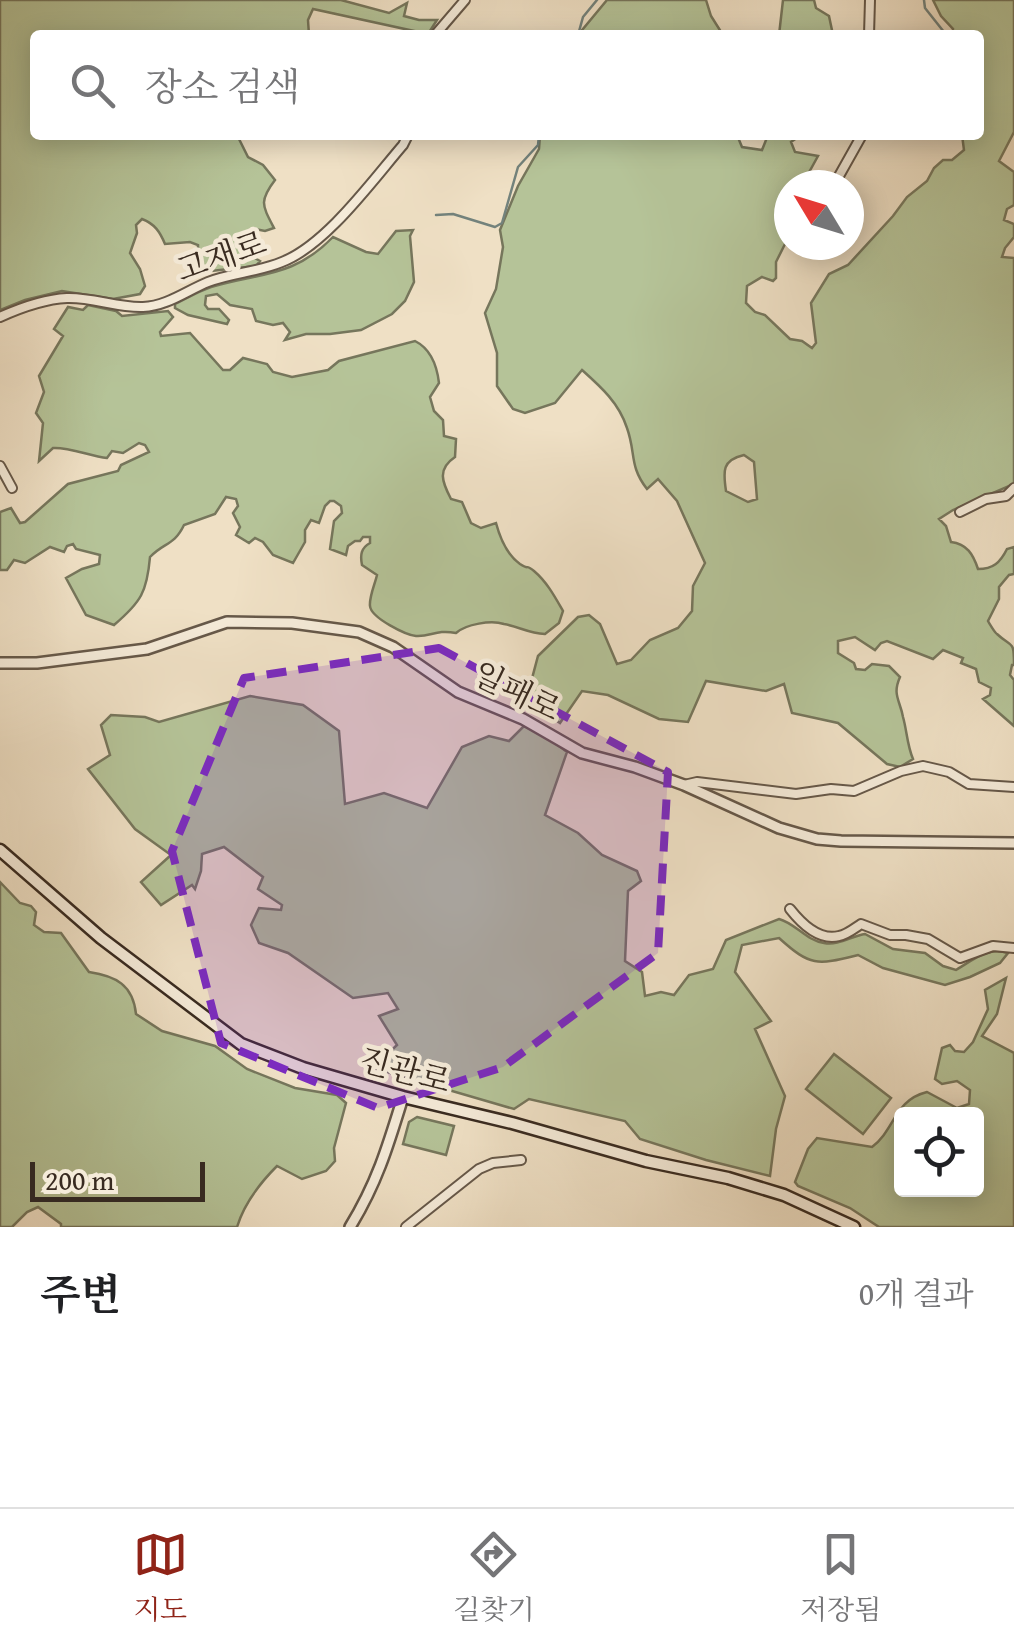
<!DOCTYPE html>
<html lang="ko">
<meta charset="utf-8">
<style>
:root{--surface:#fff;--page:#f6f6f6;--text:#202124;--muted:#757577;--line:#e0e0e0;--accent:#8f2418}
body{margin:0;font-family:"Gentium Book Plus","Noto Serif KR",serif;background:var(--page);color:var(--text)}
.controls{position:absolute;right:30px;bottom:30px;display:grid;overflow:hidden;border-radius:10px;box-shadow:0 5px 25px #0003}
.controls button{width:90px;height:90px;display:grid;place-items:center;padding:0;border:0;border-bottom:2px solid var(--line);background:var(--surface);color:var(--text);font:50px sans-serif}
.compass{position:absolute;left:774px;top:170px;width:90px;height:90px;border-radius:50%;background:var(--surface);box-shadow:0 5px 25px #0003;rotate:308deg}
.scale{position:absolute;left:30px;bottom:25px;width:175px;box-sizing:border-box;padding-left:10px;border:5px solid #382a20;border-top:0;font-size:28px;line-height:35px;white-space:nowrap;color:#382a20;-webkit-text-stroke:8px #f5ebd9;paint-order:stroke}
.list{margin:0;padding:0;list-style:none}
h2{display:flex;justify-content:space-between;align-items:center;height:130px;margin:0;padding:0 40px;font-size:42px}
h2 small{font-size:32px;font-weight:400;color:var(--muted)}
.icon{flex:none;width:55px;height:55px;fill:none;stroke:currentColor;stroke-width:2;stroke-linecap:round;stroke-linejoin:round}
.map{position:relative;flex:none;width:1014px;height:1227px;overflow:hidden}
.search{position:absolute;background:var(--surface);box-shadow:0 5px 25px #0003;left:30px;right:30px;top:30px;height:110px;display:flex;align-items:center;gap:25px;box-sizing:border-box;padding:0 35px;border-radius:10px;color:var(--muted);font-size:38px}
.sheet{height:280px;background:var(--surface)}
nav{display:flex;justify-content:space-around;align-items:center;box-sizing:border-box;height:140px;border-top:2px solid var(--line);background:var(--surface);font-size:28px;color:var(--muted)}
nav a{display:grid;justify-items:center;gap:5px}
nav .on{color:var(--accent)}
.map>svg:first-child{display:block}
.green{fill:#b5c398;stroke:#76765c;stroke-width:2.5;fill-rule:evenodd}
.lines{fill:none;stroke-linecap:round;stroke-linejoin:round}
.stream{stroke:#73827c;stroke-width:2.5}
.minor-casing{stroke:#665849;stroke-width:12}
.tertiary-casing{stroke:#665849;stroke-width:14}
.secondary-casing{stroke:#382a20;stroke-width:15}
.minor{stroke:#f5ebd9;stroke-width:8}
.tertiary{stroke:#f5ebd9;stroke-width:9}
.secondary{stroke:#f5ebd9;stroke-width:10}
.marked{fill:#7b2cbf;fill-opacity:0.2;stroke:#7b2cbf;stroke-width:8;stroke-dasharray:20 12;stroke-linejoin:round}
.labels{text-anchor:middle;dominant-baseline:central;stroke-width:9;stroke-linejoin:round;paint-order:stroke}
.street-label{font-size:32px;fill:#382a20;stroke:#f5ebd9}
</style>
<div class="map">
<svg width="1014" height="1227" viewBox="0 0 1014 1227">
<rect width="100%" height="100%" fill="#efe0c5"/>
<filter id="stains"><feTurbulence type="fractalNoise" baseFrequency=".002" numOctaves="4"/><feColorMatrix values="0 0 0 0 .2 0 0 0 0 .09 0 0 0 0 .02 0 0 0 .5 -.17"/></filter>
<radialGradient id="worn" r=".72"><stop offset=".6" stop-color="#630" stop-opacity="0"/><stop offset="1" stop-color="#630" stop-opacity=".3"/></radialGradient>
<!-- green -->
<g class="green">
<path d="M 0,0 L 341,0 L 389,13 L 407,3 L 404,16 L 419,20 L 437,20 L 428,34 L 313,9 L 308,20 L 309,35 L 35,35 L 35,135 L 237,135 L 248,157 L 263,165 L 275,180 C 259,201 262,205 274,228 L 265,231 L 255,229 L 253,257 L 260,261 L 256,266 L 202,272 L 193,267 L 198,256 L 198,245 L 190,242 L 165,244 C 160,232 155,224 142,219 L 136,225 L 137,233 L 130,253 L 140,269 L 145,286 L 140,294 L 113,299 L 62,291 L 25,300 L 0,310 Z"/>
<path d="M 607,0 L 706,0 L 711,16 L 723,35 L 578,35 Z"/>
<path d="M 783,0 L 814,0 L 816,8 L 829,16 L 833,35 L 779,35 Z"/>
<path d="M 933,0 L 1014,0 L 1014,132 L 999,161 L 1014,172 L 1014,205 L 1007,209 L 1004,220 L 1014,224 L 1014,237 L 1005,248 L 1002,257 L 1014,258 L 1014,484 L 953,510 L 939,519 L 946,526 L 951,542 C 967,544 973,554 978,569 C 993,569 1000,563 1007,549 L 1014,547 L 1014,574 L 1009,575 L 999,587 L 999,599 L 988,621 C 989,623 995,633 997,634 C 1012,648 1014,639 1014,665 L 1012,665 L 1010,675 L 1014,680 L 1014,726 L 983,699 L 990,695 L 991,688 L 979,682 L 976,669 L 961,663 L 963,658 L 943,650 L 933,659 L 887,641 L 881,643 L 875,650 L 855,637 L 838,641 L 838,653 L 854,663 L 856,669 L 865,670 L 872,664 L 889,666 L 900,677 C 892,695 900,700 903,717 C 907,731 907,745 913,759 L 900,767 L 887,764 L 838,723 L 792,713 L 784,684 L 766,691 L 706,681 L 688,722 L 659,719 L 608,695 L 582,691 L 560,723 L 526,701 L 538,656 L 578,617 L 589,615 L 600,624 L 617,664 L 631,660 L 650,640 L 678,628 L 692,611 L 693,586 L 705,563 L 677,501 L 658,479 L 647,489 C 629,466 636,453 627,428 C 619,403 601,387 582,370 L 555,403 L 525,413 L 513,409 L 497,386 L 497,353 L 485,313 L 496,289 L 503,247 L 500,230 L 518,186 L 539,149 L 540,135 L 737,135 L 742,147 L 762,150 L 768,135 L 801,135 L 791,142 L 795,152 L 818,156 L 802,185 L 789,185 L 789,236 L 776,262 L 776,278 L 773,281 L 762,277 L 747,286 L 746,303 L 755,312 L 765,315 L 790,339 L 802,341 L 812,348 L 816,343 L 811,303 L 829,274 L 848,265 L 893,216 L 907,197 L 927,181 L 934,168 L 943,160 L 952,160 L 964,150 L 962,135 L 979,135 L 979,35 L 952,35 L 953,29 L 941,16 ZM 744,455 L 754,462 L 757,499 L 748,502 L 726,491 C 723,471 722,460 744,455 Z"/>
<path d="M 413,230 L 410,236 L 414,282 L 405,301 L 392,314 L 361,330 L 330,334 L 306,334 L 285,340 L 290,332 L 283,323 L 273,325 L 256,321 L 252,309 L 230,305 L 217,294 L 206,296 L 205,305 L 208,309 L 219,309 L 229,320 L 227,324 L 188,315 L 175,308 L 175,304 C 187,298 199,291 211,287 C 261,272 293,278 333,237 L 366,252 L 378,254 L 396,231 Z"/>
<path d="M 88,305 L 116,311 L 122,316 L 168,311 L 173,317 L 160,332 L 161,336 L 190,333 L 223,370 L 230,370 L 243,358 L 267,364 L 273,372 L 292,377 L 328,370 L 339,361 L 415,341 C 431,349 437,366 439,383 L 430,397 L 434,411 L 443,420 L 444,436 L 456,439 L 455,457 C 437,469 442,482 451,499 L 462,502 L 471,523 L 481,528 L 496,523 C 500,538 506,554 520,564 C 531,571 524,563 534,571 C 547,582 555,597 563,611 L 559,623 L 545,634 C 528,633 520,627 504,624 C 491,620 466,624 456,633 C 436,629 431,637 416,636 C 406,635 371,618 370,606 C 369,597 375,584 377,575 L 362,565 C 360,555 361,548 370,543 L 370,537 L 363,537 L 360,541 L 355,541 L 348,546 L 346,555 L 330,549 L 334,521 L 342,513 L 341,506 L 334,501 L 330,501 L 325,506 L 319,523 L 311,520 L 305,530 L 305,542 L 293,563 L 273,555 L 263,542 L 255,538 L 249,543 L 236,535 L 240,527 L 233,513 L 238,506 L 236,499 L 226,497 L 215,514 L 184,525 C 174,546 164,542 150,557 C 147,592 141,602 114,625 L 86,615 L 66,578 L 82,569 L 99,564 L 100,555 L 76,549 L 73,544 L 67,546 L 64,552 L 50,547 L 25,563 L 14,560 L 7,570 L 0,570 L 0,512 L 11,508 L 20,523 L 25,522 L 68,484 L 118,471 L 121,465 L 149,452 L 145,445 L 139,443 L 123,453 L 112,451 L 107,458 C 90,456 69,447 53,448 L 39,461 L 43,423 L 36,413 L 44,392 L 39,376 L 63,336 L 54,329 L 68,307 L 83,310 Z"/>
<path d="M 250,696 L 303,705 L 339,731 L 345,804 L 384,793 L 427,808 L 462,747 L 489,736 L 509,741 L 524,726 L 546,736 L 567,752 L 545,815 L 578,833 L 602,855 L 637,871 L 641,881 L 628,891 L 625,961 L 642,972 L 645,996 L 661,992 L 674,995 L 689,975 L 713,969 L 726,940 L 779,919 C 795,923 807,941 824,943 C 838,946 852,936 865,934 L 893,949 L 925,953 L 943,966 L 956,970 C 973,960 988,946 1008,953 L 1000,963 L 970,977 L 945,985 L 883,968 L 858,955 C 817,965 811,967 779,938 L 742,945 L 735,972 L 771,1021 L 755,1029 L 785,1096 L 776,1129 L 770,1176 L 706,1160 L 640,1139 L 625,1121 L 529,1099 L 514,1109 L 373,1068 L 397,1045 L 379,1016 L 398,1009 L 388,993 L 353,998 L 288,953 L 259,943 L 251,925 L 259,908 L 281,910 L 282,905 L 258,889 L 263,877 L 224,847 L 202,854 L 201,871 L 195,889 L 192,885 L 161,905 L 141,882 L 171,855 L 135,829 L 88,769 L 110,755 L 101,725 L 111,715 L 145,717 L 159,722 Z"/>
<path d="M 0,882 L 20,903 L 31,906 L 36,912 L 34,925 L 44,932 L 61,933 L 89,972 C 116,976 133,985 136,1014 L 162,1031 L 215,1046 L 247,1069 L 295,1088 L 337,1095 L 346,1103 L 334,1148 L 335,1161 L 326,1171 L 302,1179 L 277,1166 C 260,1183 244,1204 237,1227 L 61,1227 L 61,1224 L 38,1207 L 27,1212 L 12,1227 L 0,1227 Z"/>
<path d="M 1006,978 L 997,1014 L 982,1036 L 1014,1053 L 1014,1227 L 879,1227 L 850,1208 L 798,1186 L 795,1182 L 808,1149 L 817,1138 L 872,1147 C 895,1130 894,1100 927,1092 L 957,1108 L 969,1104 L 970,1090 L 957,1081 L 942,1084 L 935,1079 L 942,1048 L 950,1045 L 955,1051 L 964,1052 L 973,1042 L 988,1009 L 985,990 ZM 976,1114 L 976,1190 L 902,1190 L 902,1114 Z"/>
<path d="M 834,1054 L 891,1098 L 863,1134 L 806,1089 Z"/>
<path d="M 417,1117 L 454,1126 L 446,1155 L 403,1144 L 409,1122 Z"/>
</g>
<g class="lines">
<!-- stream -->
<g class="stream">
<path d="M 924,0 L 925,8 L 944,32"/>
<path d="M 578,35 L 583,17 L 597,0"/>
<path d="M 436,215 L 453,214 L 495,227 L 502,223 L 518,167 L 538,145 L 539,135"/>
</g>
<defs>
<g id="minor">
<path d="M 435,35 L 465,0"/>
<path d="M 869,35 L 870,0"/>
<path d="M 839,176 L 862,135"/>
<path d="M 0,317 C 20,308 45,299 67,298 C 92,297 118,308 143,307 C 167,306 186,291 208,282 C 231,273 258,272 282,262 C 326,245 372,181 403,145 L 408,135"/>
<path d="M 0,466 L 12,488"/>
<path d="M 960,512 L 986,499 L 1006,496 L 1014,488"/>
<path d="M 684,785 L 697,782 L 796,794 L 831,789 L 854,791 L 901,771 L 923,766 L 949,772 L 969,784 L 1014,787"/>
<path d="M 790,909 C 801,923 819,941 839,936 C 846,935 855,928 861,924 L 890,935 L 906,935 L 928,939 L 960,958 L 993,946 L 1014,948"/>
<path d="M 406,1227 L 479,1169 L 493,1163 L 521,1160"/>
</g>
<g id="tertiary">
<path d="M 0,663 L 37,663 L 147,649 L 227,622 L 292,623 L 359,632 L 393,647 L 458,692 L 523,719 L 582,753 L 635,767 L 684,785 L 779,828 L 817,839 L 841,841 L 1014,843"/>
<path d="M 350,1227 C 377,1183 388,1146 403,1097"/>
</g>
<path id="secondary" d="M 0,850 L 101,938 L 241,1044 L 303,1068 L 403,1097 L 512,1123 L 646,1161 L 728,1178 L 784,1195 L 854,1227"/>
</defs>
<!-- minor casing -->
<use href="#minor" class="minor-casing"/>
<!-- tertiary casing -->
<use href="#tertiary" class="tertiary-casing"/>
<!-- secondary casing -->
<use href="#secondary" class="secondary-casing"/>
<!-- minor -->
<use href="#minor" class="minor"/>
<!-- tertiary -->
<use href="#tertiary" class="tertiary"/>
<!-- secondary -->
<use href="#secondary" class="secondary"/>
</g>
<!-- marked area -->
<path class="marked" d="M 439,648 L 668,772 L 658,953 L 503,1067 L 378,1108 L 221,1043 L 172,851 L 244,678 Z"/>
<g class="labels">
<!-- street labels -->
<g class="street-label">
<text transform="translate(221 256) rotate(-19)">고재로</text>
<text transform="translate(517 691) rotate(26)">일패로</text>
<text transform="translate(405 1070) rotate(15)">진관로</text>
</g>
</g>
<rect width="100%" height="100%" filter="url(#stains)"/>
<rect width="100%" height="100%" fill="url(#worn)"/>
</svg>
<div class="controls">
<button><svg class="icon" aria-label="locate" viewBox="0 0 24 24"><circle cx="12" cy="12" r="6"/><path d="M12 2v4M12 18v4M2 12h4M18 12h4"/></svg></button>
</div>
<svg class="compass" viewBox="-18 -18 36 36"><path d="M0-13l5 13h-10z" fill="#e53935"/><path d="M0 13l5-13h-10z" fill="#757577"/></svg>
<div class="scale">200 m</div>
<div class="search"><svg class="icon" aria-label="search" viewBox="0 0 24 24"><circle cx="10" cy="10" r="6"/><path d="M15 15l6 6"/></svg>장소 검색</div>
</div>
<section class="sheet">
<h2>주변<small>0개 결과</small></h2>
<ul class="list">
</ul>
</section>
<nav>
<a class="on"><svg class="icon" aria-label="map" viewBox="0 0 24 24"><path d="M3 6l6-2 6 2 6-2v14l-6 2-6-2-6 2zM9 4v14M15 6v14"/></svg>지도</a>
<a><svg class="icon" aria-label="directions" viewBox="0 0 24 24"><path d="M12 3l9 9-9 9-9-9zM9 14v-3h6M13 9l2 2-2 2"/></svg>길찾기</a>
<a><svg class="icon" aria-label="saved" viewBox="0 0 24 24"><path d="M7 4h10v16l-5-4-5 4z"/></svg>저장됨</a>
</nav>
